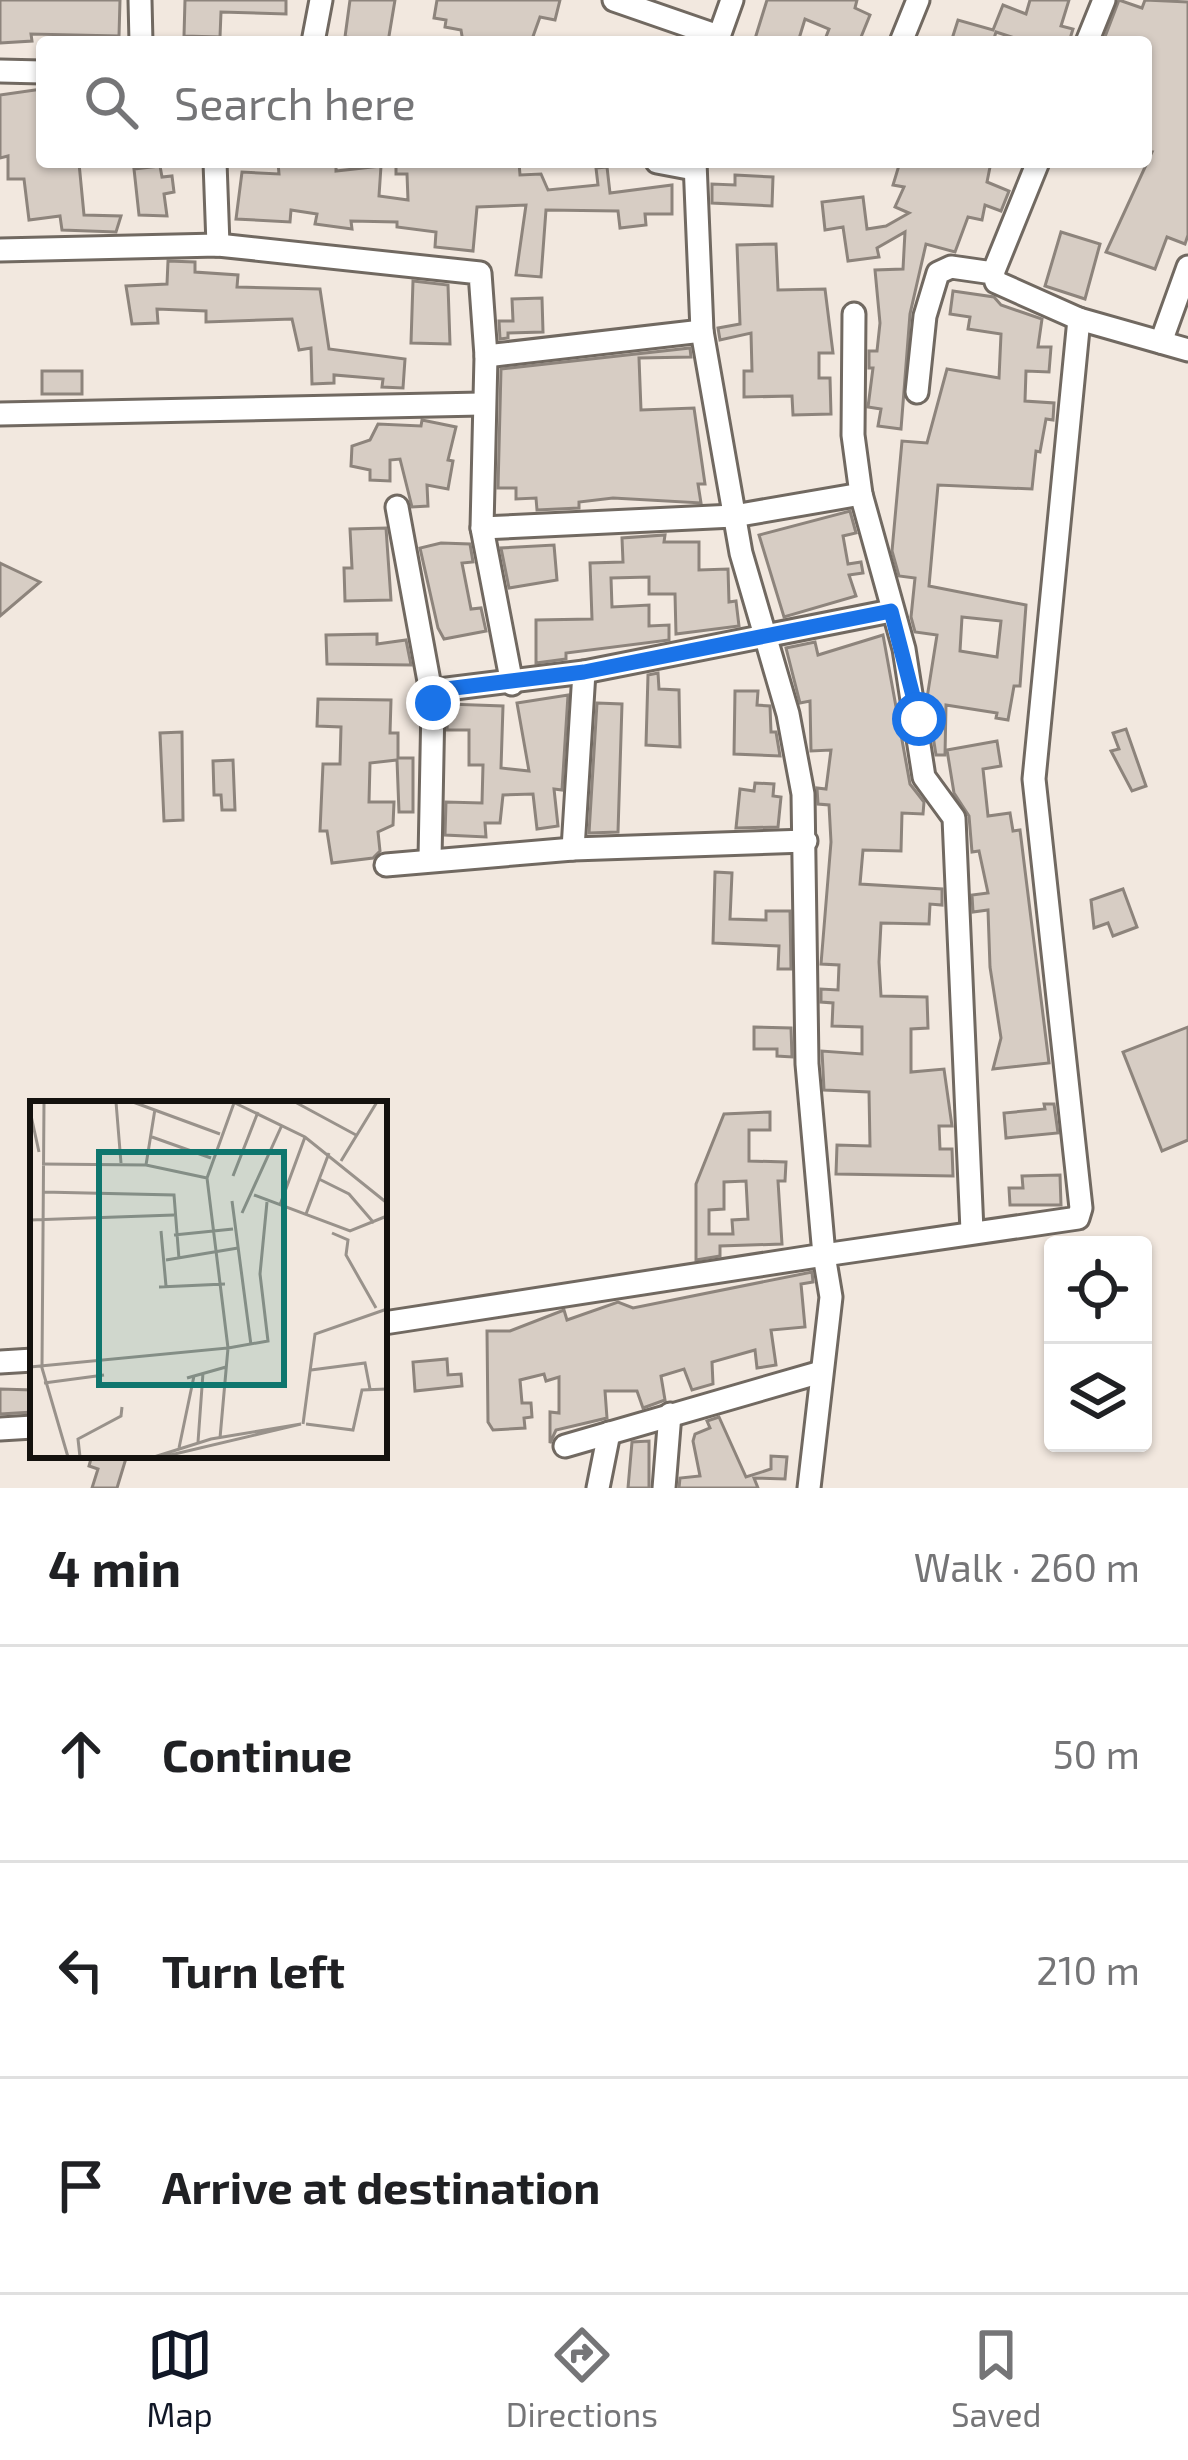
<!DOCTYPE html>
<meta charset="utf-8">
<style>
:root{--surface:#fff;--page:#f2f2f2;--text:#202124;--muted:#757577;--line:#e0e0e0;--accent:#111827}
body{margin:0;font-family:"Exo 2",sans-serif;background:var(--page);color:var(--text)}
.controls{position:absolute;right:36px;bottom:36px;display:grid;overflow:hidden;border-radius:12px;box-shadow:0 3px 9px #0004}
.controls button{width:108px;height:108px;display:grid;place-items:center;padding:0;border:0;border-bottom:3px solid var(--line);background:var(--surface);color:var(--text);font:60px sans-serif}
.stop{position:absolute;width:36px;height:36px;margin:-27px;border:9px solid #1a73e8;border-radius:50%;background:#fff}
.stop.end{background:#1a73e8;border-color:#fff;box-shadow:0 3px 12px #0008}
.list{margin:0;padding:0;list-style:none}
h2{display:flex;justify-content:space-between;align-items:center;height:156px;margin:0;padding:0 48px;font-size:51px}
h2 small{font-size:39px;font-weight:400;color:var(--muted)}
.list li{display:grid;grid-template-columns:78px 1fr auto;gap:36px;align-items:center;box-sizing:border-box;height:216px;padding:0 48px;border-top:3px solid var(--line)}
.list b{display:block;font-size:45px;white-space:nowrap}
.list em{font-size:39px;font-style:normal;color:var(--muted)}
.icon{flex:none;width:66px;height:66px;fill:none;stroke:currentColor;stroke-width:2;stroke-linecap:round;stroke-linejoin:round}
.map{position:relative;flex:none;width:1188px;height:1488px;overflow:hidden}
.search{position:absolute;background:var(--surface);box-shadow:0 3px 9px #0004;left:36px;right:36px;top:36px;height:132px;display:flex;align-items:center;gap:30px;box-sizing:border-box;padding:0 42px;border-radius:12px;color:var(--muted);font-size:45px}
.sheet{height:804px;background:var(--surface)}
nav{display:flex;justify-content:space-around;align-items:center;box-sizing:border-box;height:168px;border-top:3px solid var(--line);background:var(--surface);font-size:33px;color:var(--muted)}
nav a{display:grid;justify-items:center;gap:6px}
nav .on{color:var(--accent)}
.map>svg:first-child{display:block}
.building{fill:#d7cdc4;stroke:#8d847c;stroke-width:3;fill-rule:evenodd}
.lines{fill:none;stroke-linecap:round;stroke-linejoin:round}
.minor-casing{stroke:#716961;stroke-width:27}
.minor{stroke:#fff;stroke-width:21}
.route{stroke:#1a73e8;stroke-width:15}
.inset-road{fill:none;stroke:#99928b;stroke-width:3}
.view{fill:#0f766e;fill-opacity:0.15;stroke:#0f766e;stroke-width:6}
.inset-edge{fill:none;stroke:#14110e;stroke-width:6}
</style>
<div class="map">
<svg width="1188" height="1488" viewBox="0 0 1188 1488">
<rect width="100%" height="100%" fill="#f2e8df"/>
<!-- building -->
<g class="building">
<path d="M 0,0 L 120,0 L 119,36 L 31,34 L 32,41 L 0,43 Z"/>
<path d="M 185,0 L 286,0 L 286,14 L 221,12 L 220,37 L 184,36 Z"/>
<path d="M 350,0 L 395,0 L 388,42 L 345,37 Z"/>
<path d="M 437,0 L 560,0 L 555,20 L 540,17 L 531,42 L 463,42 L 461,30 L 445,27 L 446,20 L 434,18 Z"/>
<path d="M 767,0 L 857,0 L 855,8 L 870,15 L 859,42 L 824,42 L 829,29 L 805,19 L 798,42 L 754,42 Z"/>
<path d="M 1030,0 L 1069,0 L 1061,26 L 1073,29 L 1069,42 L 1027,42 L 996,32 L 993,42 L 951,42 L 958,20 L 993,30 L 1003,5 L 1026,14 Z"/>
<path d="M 1119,0 L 1142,8 L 1145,0 L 1188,2 L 1188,235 L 1185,244 L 1167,237 L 1155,269 L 1106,252 L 1152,152 L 1146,152 L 1146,42 L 1103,42 Z"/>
<path d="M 42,89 L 42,163 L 79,163 L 84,215 L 121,216 L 116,232 L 62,230 L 60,216 L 29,220 L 24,179 L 8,179 L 8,156 L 0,158 L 0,95 Z"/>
<path d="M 278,162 L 336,162 L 336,171 L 381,166 L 379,196 L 408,200 L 407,174 L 396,174 L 396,162 L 519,162 L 520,175 L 541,174 L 548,190 L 598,185 L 596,168 L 607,167 L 610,193 L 672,185 L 672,214 L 645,214 L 646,225 L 620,228 L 618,211 L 546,210 L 541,277 L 516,275 L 526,205 L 477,207 L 473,251 L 435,247 L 436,232 L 397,227 L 397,222 L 351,221 L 352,229 L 315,224 L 317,214 L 291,210 L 290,222 L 236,219 L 242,172 L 279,174 Z"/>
<path d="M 900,162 L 991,162 L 987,182 L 1009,191 L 1001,211 L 985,205 L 982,220 L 968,217 L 955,252 L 926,244 L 910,314 L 901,429 L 878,426 L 881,409 L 868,407 L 873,368 L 869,368 L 869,351 L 877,351 L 880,323 L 875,270 L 903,269 L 905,232 L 877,248 L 879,257 L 848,261 L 843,227 L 825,230 L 822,202 L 863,197 L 867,229 L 886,226 L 909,213 L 895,207 L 904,187 L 893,185 Z"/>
<path d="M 160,166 L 162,177 L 172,176 L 174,192 L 164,194 L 167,216 L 139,215 L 134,169 Z"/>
<path d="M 735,175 L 773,177 L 772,206 L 712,203 L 712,184 L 735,185 Z"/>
<path d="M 1061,232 L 1100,244 L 1085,299 L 1045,286 Z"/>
<path d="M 776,244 L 778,290 L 825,289 L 833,353 L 819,353 L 819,378 L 830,378 L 831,414 L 793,415 L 792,396 L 744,397 L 744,371 L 752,371 L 751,333 L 720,340 L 718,328 L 740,324 L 737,245 Z"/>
<path d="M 168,261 L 195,262 L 195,272 L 238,275 L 237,287 L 320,289 L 329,349 L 405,359 L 403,388 L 382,387 L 383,379 L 334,375 L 334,383 L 312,384 L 311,348 L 299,350 L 292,319 L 206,322 L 206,311 L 157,309 L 158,323 L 132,324 L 126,286 L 167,284 Z"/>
<path d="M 413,281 L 448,285 L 450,344 L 411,343 Z"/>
<path d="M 953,291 L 994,297 L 1001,305 L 1042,319 L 1038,347 L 1051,347 L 1049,372 L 1026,371 L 1025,401 L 1054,403 L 1053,420 L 1046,419 L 1040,452 L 1036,451 L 1032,489 L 938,485 L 929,586 L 1026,605 L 1020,686 L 1014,686 L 1008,720 L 996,718 L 997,713 L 946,705 L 945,755 L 936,755 L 927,698 L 937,635 L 915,632 L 911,617 L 915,578 L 899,576 L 892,551 L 902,441 L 927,443 L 947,369 L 999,378 L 1001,334 L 968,329 L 970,317 L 950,314 ZM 962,617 L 1001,621 L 997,657 L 960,651 Z"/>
<path d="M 542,298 L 543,332 L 508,333 L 508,338 L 500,339 L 499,321 L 513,321 L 512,299 Z"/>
<path d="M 690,348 L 691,357 L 639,358 L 641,410 L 694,408 L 705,484 L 698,484 L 701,503 L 613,498 L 579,502 L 579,508 L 537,510 L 536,498 L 516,499 L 516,488 L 498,488 L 501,369 Z"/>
<rect x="42" y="371" width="40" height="23"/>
<path d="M 422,420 L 456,427 L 448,460 L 453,461 L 448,489 L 427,485 L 428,506 L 412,507 L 400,459 L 390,460 L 390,481 L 370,480 L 370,470 L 351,466 L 352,446 L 370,440 L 378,424 L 421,426 Z"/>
<path d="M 850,511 L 856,533 L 843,536 L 848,564 L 861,562 L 863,573 L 849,575 L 856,596 L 784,617 L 759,535 Z"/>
<path d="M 386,528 L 391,600 L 345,601 L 344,568 L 352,568 L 350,529 Z"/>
<path d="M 665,535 L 664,542 L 699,542 L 699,570 L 728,569 L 729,602 L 736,601 L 739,626 L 676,634 L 675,594 L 649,594 L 649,577 L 611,578 L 612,607 L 649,605 L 649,626 L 669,625 L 669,640 L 566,653 L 566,659 L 536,663 L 536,620 L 592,619 L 590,563 L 623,562 L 622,538 Z"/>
<path d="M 441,543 L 470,544 L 473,562 L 462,563 L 471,609 L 481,608 L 486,631 L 444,639 L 438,628 L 420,548 Z"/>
<path d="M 554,545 L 557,580 L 509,588 L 501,548 Z"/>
<path d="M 0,563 L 40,582 L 0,616 Z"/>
<path d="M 377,634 L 377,644 L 406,640 L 411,665 L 327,664 L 326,635 Z"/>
<path d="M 883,635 L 910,784 L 924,802 L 923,814 L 902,813 L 901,851 L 863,850 L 860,884 L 942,889 L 942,905 L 930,904 L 929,924 L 881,923 L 879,962 L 881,996 L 927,997 L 928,1028 L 911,1029 L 911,1072 L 944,1069 L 952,1126 L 939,1126 L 940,1149 L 952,1149 L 953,1176 L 836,1174 L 837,1145 L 870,1146 L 869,1092 L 824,1090 L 822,1051 L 862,1054 L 862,1027 L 832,1026 L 833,1003 L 821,1002 L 821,989 L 838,990 L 839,965 L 821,964 L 831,842 L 829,805 L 818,804 L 817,788 L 826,789 L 831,750 L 811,751 L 810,701 L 800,703 L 786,648 L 815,642 L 818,655 Z"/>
<path d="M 658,673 L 659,689 L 679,690 L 680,747 L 646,745 L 648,675 Z"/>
<path d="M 735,691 L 758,691 L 757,705 L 770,706 L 771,732 L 776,732 L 780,756 L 734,754 Z"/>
<path d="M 568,695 L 562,790 L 554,789 L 558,826 L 537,829 L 533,794 L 503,795 L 500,823 L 485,823 L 486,837 L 445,835 L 446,802 L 482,803 L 483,765 L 469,765 L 469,730 L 447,730 L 448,704 L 503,706 L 501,768 L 529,771 L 517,703 Z"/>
<path d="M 318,699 L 391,700 L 390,733 L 398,733 L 398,758 L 413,758 L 413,812 L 399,812 L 397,760 L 370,763 L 369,802 L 394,802 L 393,825 L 378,832 L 380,851 L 373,858 L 332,863 L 327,831 L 320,831 L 323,764 L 340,764 L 341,727 L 317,726 Z"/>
<path d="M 597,703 L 622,704 L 618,832 L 589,833 Z"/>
<path d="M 1126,729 L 1146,786 L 1132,791 L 1111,751 L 1119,749 L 1113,733 Z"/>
<path d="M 182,732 L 183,820 L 164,821 L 160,733 Z"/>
<path d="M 997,741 L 1001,766 L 983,769 L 988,816 L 1010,813 L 1013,831 L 1020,830 L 1049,1063 L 993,1069 L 1001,1038 L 990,967 L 988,910 L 973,912 L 972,895 L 988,893 L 979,851 L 972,852 L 969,816 L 954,793 L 947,750 Z"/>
<path d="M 233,760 L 235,810 L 222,810 L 221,795 L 214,795 L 213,761 Z"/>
<path d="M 755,783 L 774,784 L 773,796 L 781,797 L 778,827 L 736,828 L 740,789 L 754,791 Z"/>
<path d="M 715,872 L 732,873 L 730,919 L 766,920 L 766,911 L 790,911 L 791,969 L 778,969 L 779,946 L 713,943 Z"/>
<path d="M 1123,889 L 1137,927 L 1113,936 L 1108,923 L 1094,928 L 1091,900 Z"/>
<path d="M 754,1027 L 791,1028 L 792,1057 L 777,1056 L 777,1049 L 754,1049 Z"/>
<path d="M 1188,1027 L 1188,1140 L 1162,1151 L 1123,1052 Z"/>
<path d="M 1044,1104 L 1054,1104 L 1058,1133 L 1006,1138 L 1004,1113 L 1045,1109 Z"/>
<path d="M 770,1112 L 770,1130 L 749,1130 L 749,1161 L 786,1162 L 785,1181 L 778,1181 L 782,1244 L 720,1246 L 720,1256 L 696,1260 L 696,1184 L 724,1114 ZM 746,1181 L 748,1219 L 732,1220 L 733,1234 L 709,1234 L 709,1210 L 724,1209 L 724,1182 Z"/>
<path d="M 1060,1175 L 1061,1205 L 1010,1205 L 1009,1188 L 1023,1188 L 1022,1176 Z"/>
<path d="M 812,1272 L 813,1282 L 801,1284 L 805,1327 L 771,1330 L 776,1365 L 757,1368 L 755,1350 L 712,1362 L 713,1384 L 692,1390 L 684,1369 L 661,1376 L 665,1400 L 643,1408 L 637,1391 L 605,1391 L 607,1418 L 556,1430 L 550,1443 L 550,1412 L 559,1413 L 559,1377 L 546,1381 L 544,1374 L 520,1380 L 522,1403 L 531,1403 L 532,1417 L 524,1418 L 525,1428 L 493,1430 L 488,1422 L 487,1331 L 510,1331 L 564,1310 L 567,1320 L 618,1302 L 633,1308 Z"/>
<path d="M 447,1359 L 448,1375 L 461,1374 L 462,1386 L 415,1391 L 413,1362 Z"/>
<path d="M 0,1389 L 33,1390 L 33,1412 L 0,1414 Z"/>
<path d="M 719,1417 L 746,1477 L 771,1469 L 771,1456 L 787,1457 L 785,1479 L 754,1478 L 758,1488 L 679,1488 L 680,1478 L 700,1476 L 693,1441 L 695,1434 L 710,1428 L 707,1421 Z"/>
<path d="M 649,1441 L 649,1488 L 628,1488 L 632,1442 Z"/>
<path d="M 92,1455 L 127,1455 L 117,1488 L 92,1488 L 98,1469 L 89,1466 Z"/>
</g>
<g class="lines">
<defs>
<g id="minor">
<path d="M 140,0 L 141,42"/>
<path d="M 614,0 L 718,36"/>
<path d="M 313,42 L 321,0"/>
<path d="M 717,42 L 732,0"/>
<path d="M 901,42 L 918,0"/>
<path d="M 1087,42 L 1104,0"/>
<path d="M 0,71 L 42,72"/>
<path d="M 215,162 L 218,245"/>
<path d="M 657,162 L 694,169"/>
<path d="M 0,250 L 218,245 L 480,273 L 486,356 L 482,528 L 512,684"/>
<path d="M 993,273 L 1038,162"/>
<path d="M 854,314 L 853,435 L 861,494 L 904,649 L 924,777 L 954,818 L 972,1231"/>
<path d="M 1161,342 L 1188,267"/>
<path d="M 486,356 L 702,331"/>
<path d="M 917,392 L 925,316 L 938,273 L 951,267 L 993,273 L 996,282 L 1079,319 L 1188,350"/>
<path d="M 0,414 L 481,404"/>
<path d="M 397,507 L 433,703 L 430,859"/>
<path d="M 482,528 L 734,516 L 861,494"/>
<path d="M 431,691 L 584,672 L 891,611"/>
<path d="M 573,849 L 584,672"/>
<path d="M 386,865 L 573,849 L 806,841"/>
<path d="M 384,1323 L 824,1255 L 807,1064 L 803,794 L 788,714 L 741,553 L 702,331 L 695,162"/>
<path d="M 0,1362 L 33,1360"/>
<path d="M 0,1429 L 33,1427"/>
<path d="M 565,1446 L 821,1372"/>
<path d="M 598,1488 L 609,1433"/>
<path d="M 664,1488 L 670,1414"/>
<path d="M 809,1488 L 831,1297 L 824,1255 L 1078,1218 L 1081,1208 L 1034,779 L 1079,319"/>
</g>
</defs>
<!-- minor casing -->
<use href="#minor" class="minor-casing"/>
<!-- minor -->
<use href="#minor" class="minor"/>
</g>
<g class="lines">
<!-- route -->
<path class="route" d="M 433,703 L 430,691 L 584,672 L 891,611 L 919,719"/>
</g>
<!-- overview -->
<g transform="translate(30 1101)">
<rect width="357" height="357" fill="#f2e8df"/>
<path class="inset-road" d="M 14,1 L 12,267 L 38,356M 86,1 L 91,62M 103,1 L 190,33M 265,1 L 326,34M 205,2 L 275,36 L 357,102M 0,10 L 9,51M 122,36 L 181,57M 311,60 L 347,1M 12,63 L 116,64 L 177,77M 116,64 L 125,8M 203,75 L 228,11M 289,78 L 319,93 L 344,122M 13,91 L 144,94 L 149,158M 224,94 L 320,130 L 357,115M 202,100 L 221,244M 250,104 L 275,36M 212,112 L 252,24M 276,113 L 299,52M 0,119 L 144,114M 131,130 L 136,185M 302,132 L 318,139 L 316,154 L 346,207M 144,134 L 203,128M 136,159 L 208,147M 129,186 L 195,183M 0,266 L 198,247 L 177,77 L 204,2M 281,269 L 335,262 L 340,288M 157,277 L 196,266M 14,282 L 74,274M 273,323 L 285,233 L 357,208M 276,323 L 323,329 L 332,289 L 357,288M 190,337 L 198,247 L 238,240 L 230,173 L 237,101M 168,341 L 173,272M 149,347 L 164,275M 50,356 L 48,338 L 91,315 L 92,306M 124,356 L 181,338 L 271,323 L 132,356"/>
<path class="view" d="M 69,51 L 254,51 L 254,284 L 69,284 Z"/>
<rect width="357" height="357" class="inset-edge"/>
</g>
</svg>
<div class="controls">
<button><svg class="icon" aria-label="locate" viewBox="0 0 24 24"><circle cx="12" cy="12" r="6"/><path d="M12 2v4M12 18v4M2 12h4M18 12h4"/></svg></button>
<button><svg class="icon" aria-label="layers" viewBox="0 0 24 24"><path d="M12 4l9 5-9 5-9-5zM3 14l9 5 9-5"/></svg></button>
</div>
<div class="stop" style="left:919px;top:719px"></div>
<div class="stop end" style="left:433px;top:703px"></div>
<div class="search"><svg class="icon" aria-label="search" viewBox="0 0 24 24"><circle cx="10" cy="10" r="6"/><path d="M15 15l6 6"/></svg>Search here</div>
</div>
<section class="sheet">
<h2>4 min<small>Walk · 260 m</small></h2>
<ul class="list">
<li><svg class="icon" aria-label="ahead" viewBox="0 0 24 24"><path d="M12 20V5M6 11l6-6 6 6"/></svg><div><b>Continue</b></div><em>50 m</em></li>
<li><svg class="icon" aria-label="left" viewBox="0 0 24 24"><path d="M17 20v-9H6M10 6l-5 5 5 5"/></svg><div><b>Turn left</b></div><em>210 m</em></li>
<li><svg class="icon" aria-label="arrive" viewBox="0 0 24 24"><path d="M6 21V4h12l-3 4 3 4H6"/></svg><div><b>Arrive at destination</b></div></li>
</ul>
</section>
<nav>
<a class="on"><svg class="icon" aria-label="map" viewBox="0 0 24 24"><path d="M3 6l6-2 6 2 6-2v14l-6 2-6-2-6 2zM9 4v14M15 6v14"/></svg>Map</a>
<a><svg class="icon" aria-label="directions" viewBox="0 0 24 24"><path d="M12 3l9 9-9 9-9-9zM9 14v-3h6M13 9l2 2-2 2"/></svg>Directions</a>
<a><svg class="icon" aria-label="saved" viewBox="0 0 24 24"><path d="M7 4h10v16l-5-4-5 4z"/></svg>Saved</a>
</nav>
